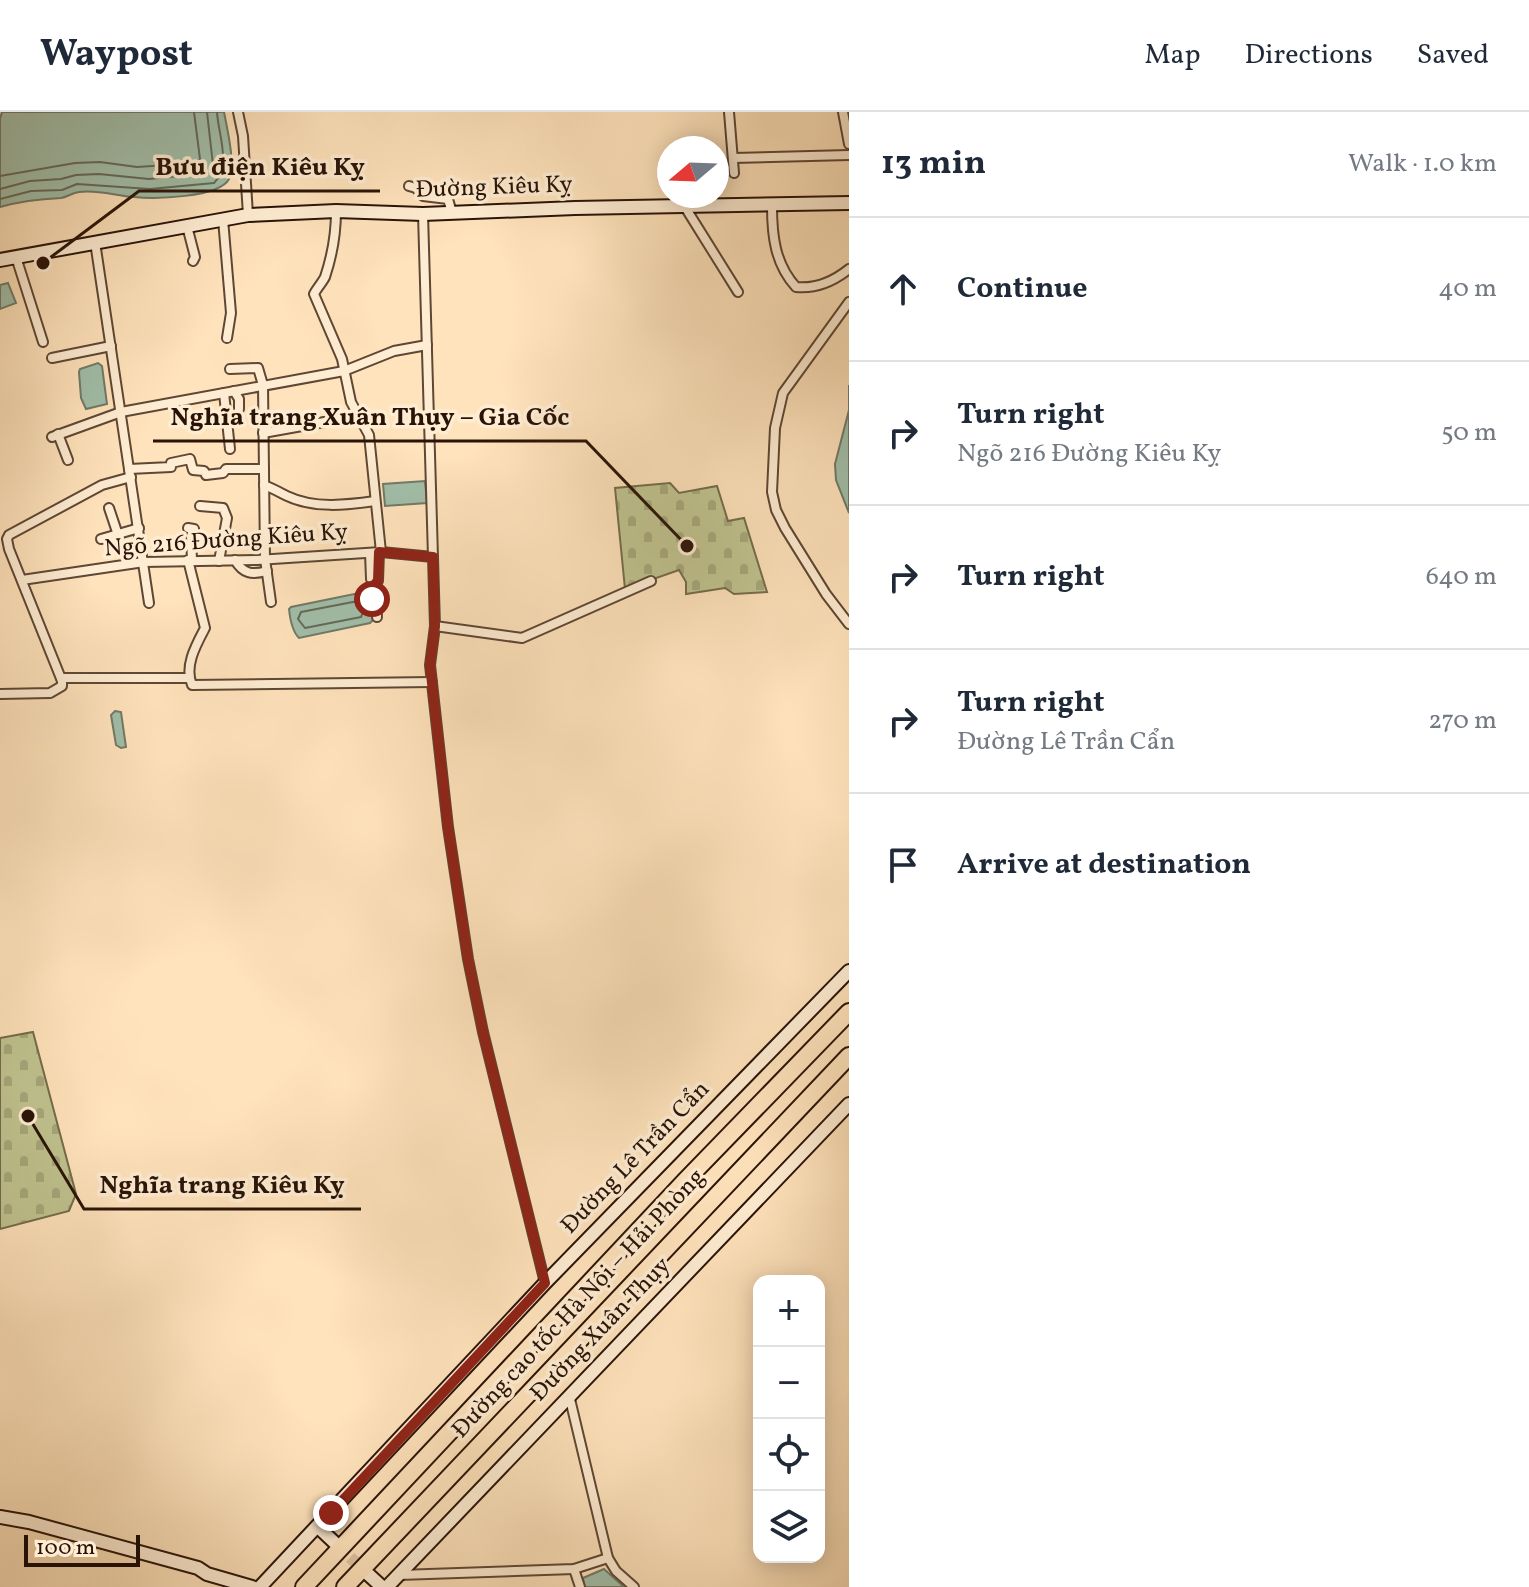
<!DOCTYPE html>
<meta charset="utf-8">
<style>
:root{--surface:#fff;--page:#f2f2f3;--text:#1f2937;--muted:#747a83;--line:#e0e1e3}
body{margin:0;font-family:Vollkorn,serif;background:var(--page);color:var(--text)}
.controls{position:absolute;right:24px;bottom:24px;display:grid;overflow:hidden;border-radius:16px;box-shadow:0 4px 20px #0003}
.controls button{width:72px;height:72px;display:grid;place-items:center;padding:0;border:0;border-bottom:2px solid var(--line);background:var(--surface);color:var(--text);font:40px sans-serif}
.compass{position:absolute;left:657px;top:24px;width:72px;height:72px;border-radius:50%;background:var(--surface);box-shadow:0 4px 20px #0003;rotate:251deg}
.scale{position:absolute;left:24px;bottom:20px;width:116px;box-sizing:border-box;padding-left:8px;border:4px solid #291307;border-top:0;font-size:22px;line-height:28px;white-space:nowrap;color:#291307;-webkit-text-stroke:6px #ffedd3;paint-order:stroke}
.stop{position:absolute;width:24px;height:24px;margin:-18px;border:6px solid #8f2418;border-radius:50%;background:#fff}
.stop.end{background:#8f2418;border-color:#fff;box-shadow:0 2px 8px #0008}
.list{margin:0;padding:0;list-style:none}
h2{display:flex;justify-content:space-between;align-items:center;height:104px;margin:0;padding:0 32px;font-size:34px}
h2 small{font-size:26px;font-weight:400;color:var(--muted)}
.list li{display:grid;grid-template-columns:52px 1fr auto;gap:24px;align-items:center;box-sizing:border-box;height:144px;padding:0 32px;border-top:2px solid var(--line)}
.list b{display:block;font-size:30px;white-space:nowrap}
.list p{margin:0;font-size:26px;white-space:nowrap;color:var(--muted)}
.list em{font-size:26px;font-style:normal;color:var(--muted)}
.icon{flex:none;width:44px;height:44px;fill:none;stroke:currentColor;stroke-width:2;stroke-linecap:round;stroke-linejoin:round}
.map{position:relative;flex:none;width:849px;height:1475px;overflow:hidden}
header{display:flex;align-items:center;gap:48px;box-sizing:border-box;height:112px;padding:0 40px;background:var(--surface);border-bottom:2px solid var(--line)}
header strong{font-size:38px}
nav{display:flex;gap:44px;margin-inline-start:auto;font-size:28px}
main{display:flex}
aside{flex:1;background:var(--surface)}
.map>svg:first-child{display:block}
.cemetery{fill:url(#cemetery-stones);stroke:#746c4c;stroke-width:2}
.water{fill:#a1bfaa;stroke:#717a69;stroke-width:2}
.lines{fill:none;stroke-linecap:round;stroke-linejoin:round}
.shore{stroke:#656958;stroke-width:2}
.secondary-tunnel{stroke:#dfc4a1;stroke-width:12;stroke-dasharray:12 6;stroke-linecap:butt}
.street-casing{stroke:#5e4734;stroke-width:12}
.secondary-casing{stroke:#291307;stroke-width:16}
.highway-casing{stroke:#291307;stroke-width:20}
.street{stroke:#ffedd3;stroke-width:8}
.secondary{stroke:#ffedd3;stroke-width:12}
.highway{stroke:#ffe3bc;stroke-width:16}
.route{stroke:#8f2418;stroke-width:10}
.labels{text-anchor:middle;dominant-baseline:central;stroke-width:7;stroke-linejoin:round;paint-order:stroke}
.street-label{font-size:24px;fill:#291307;stroke:#ffedd3}
.leader{fill:none;stroke:#291307;stroke-width:3}
.callout-dot{fill:#291307;stroke:#ffedd3;stroke-width:3}
.callout-label{font-size:26px;text-anchor:middle;font-weight:bold;fill:#291307;stroke:#ffedd3;stroke-width:7;stroke-linejoin:round;paint-order:stroke}
</style>
<header>
<strong>Waypost</strong>
<nav><a>Map</a><a>Directions</a><a>Saved</a></nav>
</header>
<main>
<div class="map">
<svg width="849" height="1475" viewBox="0 0 849 1475">
<defs>
<pattern id="cemetery-stones" width="16" height="16" patternUnits="userSpaceOnUse" patternTransform="scale(2)"><rect width="16" height="16" fill="#c0c491"/><path d="M2 7V4a2 2 0 0 1 4 0v3zM10 15v-3a2 2 0 0 1 4 0v3z" fill="#a5a87c"/></pattern>
</defs>
<rect width="100%" height="100%" fill="#ffe3bc"/>
<filter id="stains"><feTurbulence type="fractalNoise" baseFrequency=".0025" numOctaves="4"/><feColorMatrix values="0 0 0 0 .2 0 0 0 0 .09 0 0 0 0 .02 0 0 0 .5 -.17"/></filter>
<radialGradient id="worn" r=".72"><stop offset=".6" stop-color="#630" stop-opacity="0"/><stop offset="1" stop-color="#630" stop-opacity=".3"/></radialGradient>
<!-- cemetery -->
<g class="cemetery">
<path d="M 670,371 L 679,381 L 717,374 L 728,409 L 744,406 L 767,480 L 734,482 L 725,476 L 686,482 L 686,470 L 679,458 L 625,477 L 615,376 Z"/>
<path d="M 33,920 L 76,1082 L 69,1099 L 0,1117 L 0,926 Z"/>
</g>
<!-- water -->
<g class="water">
<path d="M 2,0 L 224,0 C 227,16 236,53 229,67 C 219,86 154,87 134,85 C 116,84 97,77 79,80 C 72,81 67,85 61,86 C 40,87 21,89 0,95 L 0,7 Z"/>
<path d="M 8,171 L 16,191 L 0,197 L 0,173 Z"/>
<path d="M 98,251 L 102,254 L 107,292 L 86,297 L 81,286 L 79,260 L 80,257 Z"/>
<path d="M 849,273 L 849,401 L 836,368 L 835,352 L 849,298 Z"/>
<path d="M 425,369 L 427,391 L 385,394 L 383,372 Z"/>
<path d="M 364,480 L 367,482 L 373,508 L 370,511 L 299,526 C 292,519 290,507 289,497 L 291,495 Z"/>
<path d="M 115,599 L 121,600 L 126,635 L 121,636 L 116,633 L 111,603 Z"/>
<path d="M 604,1457 L 624,1475 L 584,1475 L 583,1466 Z"/>
</g>
<g class="lines">
<!-- shore -->
<g class="shore">
<path d="M 0,64 L 75,51 L 100,50 L 137,55 L 198,51 L 200,47 L 194,0"/>
<path d="M 0,77 L 30,69 L 61,67 L 76,63 L 99,62 L 149,67 L 209,61 L 213,53 L 207,0"/>
<path d="M 0,87 L 31,79 L 62,78 L 77,72 L 150,77 L 214,71 C 232,53 218,22 217,0"/>
<path d="M 358,489 L 362,491 L 364,498 L 361,505 L 305,516 L 298,507 L 301,500 Z"/>
</g>
<!-- secondary-tunnel -->
<path class="secondary-tunnel" d="M 337,1433 L 367,1461"/>
<defs>
<g id="street">
<path d="M 238,0 L 243,24 L 248,103"/>
<path d="M 729,0 L 734,61"/>
<path d="M 843,0 L 849,32"/>
<path d="M 733,46 L 849,43"/>
<path d="M 409,74 L 416,76 L 423,84 L 448,87 L 452,101"/>
<path d="M 772,94 C 772,124 775,152 796,175 C 815,177 834,169 849,157"/>
<path d="M 685,95 L 738,180"/>
<path d="M 336,99 C 336,122 332,144 325,165 C 322,171 317,176 314,182 L 342,247 L 351,290 L 369,323 L 381,440"/>
<path d="M 423,102 L 435,514 L 430,553 L 448,715 L 468,847 L 483,920 L 545,1171"/>
<path d="M 223,107 L 231,201 L 227,226"/>
<path d="M 187,114 L 195,145 L 193,149"/>
<path d="M 95,130 L 149,491"/>
<path d="M 16,145 L 43,230"/>
<path d="M 849,190 L 783,281 L 775,316 L 772,380 L 776,398 L 785,416 L 826,482 L 849,512"/>
<path d="M 52,246 L 111,234"/>
<path d="M 230,257 L 258,256 L 263,273 L 265,447 L 271,490"/>
<path d="M 234,279 L 239,287 L 239,297"/>
<path d="M 224,281 L 230,337"/>
<path d="M 263,321 L 358,304"/>
<path d="M 58,322 L 68,348"/>
<path d="M 52,325 L 121,300 L 344,259 L 394,239 L 427,233"/>
<path d="M 129,357 L 171,355 L 171,351 L 190,347 L 193,358 L 204,359 L 206,363 L 223,361 L 226,357 L 264,357"/>
<path d="M 264,373 C 272,376 279,380 287,384 C 314,397 347,393 375,389"/>
<path d="M 200,394 L 223,396 L 227,406 L 219,449"/>
<path d="M 109,396 L 118,423"/>
<path d="M 188,416 L 194,417 L 191,424 L 192,448"/>
<path d="M 101,427 L 139,416"/>
<path d="M 370,441 L 371,467 L 375,472"/>
<path d="M 188,448 L 205,516 C 196,533 184,554 192,573 L 432,570"/>
<path d="M 235,448 C 243,462 252,463 267,459"/>
<path d="M 22,468 L 144,450 L 257,448 L 381,440 L 433,445"/>
<path d="M 375,480 L 380,484 L 376,489 L 372,485 L 375,472 L 378,469 L 379,440"/>
<path d="M 376,489 L 377,505"/>
<path d="M 435,514 L 522,526 L 651,469"/>
<path d="M 61,566 L 189,566"/>
<path d="M 0,582 L 50,581 L 62,574 L 62,569 L 9,437 L 7,427 L 9,423 L 102,373 L 131,365"/>
<path d="M 569,1283 L 608,1446"/>
<path d="M 574,1457 L 580,1475"/>
<path d="M 399,1463 L 574,1457 L 608,1446 L 616,1459 L 634,1475"/>
</g>
<g id="secondary">
<path d="M 0,148 L 248,103 L 336,99 L 423,102 L 575,96 L 849,91"/>
<path d="M 0,1405 L 29,1410 L 198,1456 L 207,1462 L 252,1475"/>
<path d="M 318,1415 L 335,1431"/>
<path d="M 369,1463 L 382,1475"/>
<path d="M 260,1475 L 545,1171 L 849,859"/>
<path d="M 387,1475 L 849,992"/>
</g>
<g id="highway">
<path d="M 304,1475 L 685,1069 L 849,900"/>
<path d="M 345,1475 L 849,944"/>
</g>
</defs>
<!-- street casing -->
<use href="#street" class="street-casing"/>
<!-- secondary casing -->
<use href="#secondary" class="secondary-casing"/>
<!-- highway casing -->
<use href="#highway" class="highway-casing"/>
<!-- street -->
<use href="#street" class="street"/>
<!-- secondary -->
<use href="#secondary" class="secondary"/>
<!-- highway -->
<use href="#highway" class="highway"/>
</g>
<g class="lines">
<!-- route -->
<path class="route" d="M 331,1401 L 545,1171 L 483,920 L 468,847 L 448,715 L 430,553 L 435,514 L 433,445 L 379,440 L 378,469 L 375,472 L 372,487"/>
</g>
<g class="labels">
<!-- street labels -->
<g class="street-label">
<text transform="translate(494 76) rotate(-2)">Đường Kiêu Kỵ</text>
<text transform="translate(226 429) rotate(-4)">Ngõ 216 Đường Kiêu Kỵ</text>
<text transform="translate(636 1046) rotate(-46)">Đường Lê Trần Cẩn</text>
<text transform="translate(579 1192) rotate(-47)">Đường cao tốc Hà Nội – Hải Phòng</text>
<text transform="translate(601 1218) rotate(-46)">Đường Xuân Thụy</text>
</g>
</g>
<!-- callouts -->
<path class="leader" d="M43 151L139 79H380M687 434L586 329H153M28 1004L84 1097H361"/>
<g class="callout-dot">
<circle cx="43" cy="151" r="8"/>
<circle cx="687" cy="434" r="8"/>
<circle cx="28" cy="1004" r="8"/>
</g>
<g class="callout-label">
<text x="260" y="63">Bưu điện Kiêu Kỵ</text>
<text x="370" y="313">Nghĩa trang Xuân Thụy – Gia Cốc</text>
<text x="222" y="1081">Nghĩa trang Kiêu Kỵ</text>
</g>
<rect width="100%" height="100%" filter="url(#stains)"/>
<rect width="100%" height="100%" fill="url(#worn)"/>
</svg>
<div class="controls">
<button>+</button>
<button>−</button>
<button><svg class="icon" aria-label="locate" viewBox="0 0 24 24"><circle cx="12" cy="12" r="6"/><path d="M12 2v4M12 18v4M2 12h4M18 12h4"/></svg></button>
<button><svg class="icon" aria-label="layers" viewBox="0 0 24 24"><path d="M12 4l9 5-9 5-9-5zM3 14l9 5 9-5"/></svg></button>
</div>
<svg class="compass" viewBox="-18 -18 36 36"><path d="M0-13l5 13h-10z" fill="#e53935"/><path d="M0 13l5-13h-10z" fill="#747a83"/></svg>
<div class="scale">100 m</div>
<div class="stop" style="left:372px;top:487px"></div>
<div class="stop end" style="left:331px;top:1401px"></div>
</div>
<aside>
<h2>13 min<small>Walk · 1.0 km</small></h2>
<ul class="list">
<li><svg class="icon" aria-label="ahead" viewBox="0 0 24 24"><path d="M12 20V5M6 11l6-6 6 6"/></svg><div><b>Continue</b></div><em>40 m</em></li>
<li><svg class="icon" aria-label="right" viewBox="0 0 24 24"><path d="M7 20v-9h11M14 6l5 5-5 5"/></svg><div><b>Turn right</b><p>Ngõ 216 Đường Kiêu Kỵ</p></div><em>50 m</em></li>
<li><svg class="icon" aria-label="right" viewBox="0 0 24 24"><path d="M7 20v-9h11M14 6l5 5-5 5"/></svg><div><b>Turn right</b></div><em>640 m</em></li>
<li><svg class="icon" aria-label="right" viewBox="0 0 24 24"><path d="M7 20v-9h11M14 6l5 5-5 5"/></svg><div><b>Turn right</b><p>Đường Lê Trần Cẩn</p></div><em>270 m</em></li>
<li><svg class="icon" aria-label="arrive" viewBox="0 0 24 24"><path d="M6 21V4h12l-3 4 3 4H6"/></svg><div><b>Arrive at destination</b></div></li>
</ul>
</aside>
</main>
